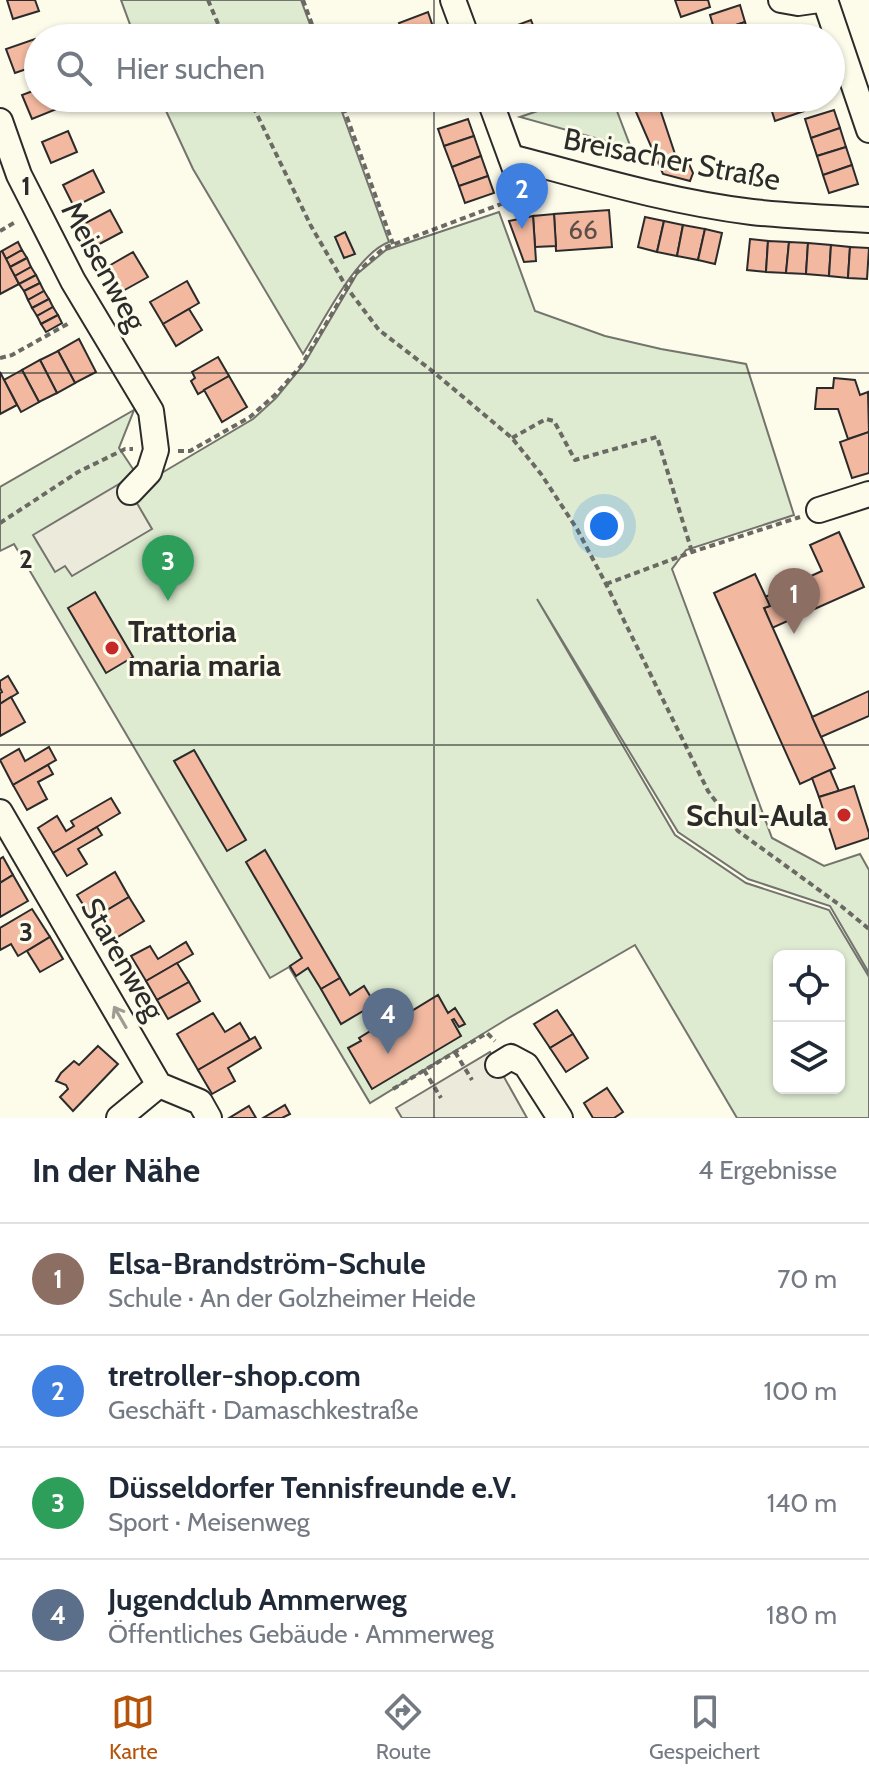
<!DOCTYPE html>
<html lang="de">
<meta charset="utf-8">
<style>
:root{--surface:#fff;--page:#f6f6f7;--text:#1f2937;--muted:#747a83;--line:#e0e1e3;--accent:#b45309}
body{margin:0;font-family:Cabin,sans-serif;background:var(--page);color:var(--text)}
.controls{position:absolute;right:24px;bottom:24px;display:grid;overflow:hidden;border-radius:12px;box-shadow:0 2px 6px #0004}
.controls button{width:72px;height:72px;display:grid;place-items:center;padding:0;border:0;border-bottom:2px solid var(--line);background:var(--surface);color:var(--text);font:40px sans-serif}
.you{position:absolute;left:604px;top:526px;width:28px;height:28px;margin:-20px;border:6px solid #fff;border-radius:50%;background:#1a73e8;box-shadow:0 0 0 12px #1a73e833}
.badge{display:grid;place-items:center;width:52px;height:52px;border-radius:50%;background:var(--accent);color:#fff;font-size:26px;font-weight:700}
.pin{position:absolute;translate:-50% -66px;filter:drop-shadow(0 2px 4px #0008)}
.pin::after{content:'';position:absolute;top:42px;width:28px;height:24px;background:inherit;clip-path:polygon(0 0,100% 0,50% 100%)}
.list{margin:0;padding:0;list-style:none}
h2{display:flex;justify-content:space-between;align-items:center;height:104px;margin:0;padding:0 32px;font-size:34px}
h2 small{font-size:26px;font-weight:400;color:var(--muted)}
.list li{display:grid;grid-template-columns:52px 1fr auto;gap:24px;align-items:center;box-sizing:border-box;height:112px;padding:0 32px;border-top:2px solid var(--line)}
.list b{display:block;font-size:30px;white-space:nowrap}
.list p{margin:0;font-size:26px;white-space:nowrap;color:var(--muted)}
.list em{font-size:26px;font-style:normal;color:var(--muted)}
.icon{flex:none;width:44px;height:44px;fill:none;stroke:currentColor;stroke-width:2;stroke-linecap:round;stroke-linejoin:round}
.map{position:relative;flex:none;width:869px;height:1118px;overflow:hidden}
.search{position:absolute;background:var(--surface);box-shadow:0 2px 6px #0004;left:24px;right:24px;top:24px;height:88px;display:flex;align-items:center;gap:20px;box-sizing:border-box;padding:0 28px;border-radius:44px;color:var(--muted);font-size:30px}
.sheet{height:552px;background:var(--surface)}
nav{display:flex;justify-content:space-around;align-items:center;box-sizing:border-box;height:112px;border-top:2px solid var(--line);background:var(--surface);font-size:22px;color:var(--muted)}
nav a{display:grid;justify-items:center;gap:4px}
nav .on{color:var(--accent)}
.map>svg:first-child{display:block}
.green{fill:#deebd1;stroke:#74746e;stroke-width:2;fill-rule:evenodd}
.parking{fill:#eceadb;stroke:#74746e;stroke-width:2}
.building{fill:#f2b8a0;stroke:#2b2b2b;stroke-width:2}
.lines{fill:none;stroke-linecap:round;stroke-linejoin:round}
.minor-casing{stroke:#2b2b2b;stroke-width:28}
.path{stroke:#6a6964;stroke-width:4;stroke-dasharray:6 4;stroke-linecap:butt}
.minor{stroke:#fdfbea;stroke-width:24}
.oneway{stroke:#9e9d94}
.grid{fill:none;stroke:#2b2b2b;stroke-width:2;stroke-opacity:0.55}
.poi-dot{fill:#c62828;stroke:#fdfbea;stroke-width:3}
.labels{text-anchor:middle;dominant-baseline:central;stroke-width:6;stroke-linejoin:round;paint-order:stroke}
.number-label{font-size:26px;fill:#5d4e48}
.street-label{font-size:30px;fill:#2b2b2b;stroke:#fdfbea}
.poi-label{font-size:30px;font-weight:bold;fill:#2b2b2b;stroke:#fdfbea;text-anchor:start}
.grid-label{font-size:26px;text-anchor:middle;font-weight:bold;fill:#2b2b2b;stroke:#fdfbea;stroke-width:6;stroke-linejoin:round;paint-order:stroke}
</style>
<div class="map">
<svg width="869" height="1118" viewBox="0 0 869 1118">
<rect width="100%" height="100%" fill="#fdfbea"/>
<!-- green -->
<g class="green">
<path d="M 121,0 L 301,0 L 315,38 L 135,38 Z"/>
<path d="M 160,98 L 337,98 L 389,242 C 356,254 322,324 303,354 L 193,169 Z"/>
<path d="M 557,98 L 612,98 L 631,148 L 520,117 L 558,104 Z"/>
<path d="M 499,212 L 535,311 L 605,336 L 661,349 L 746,364 L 794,515 L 686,550 L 672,569 L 772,838 L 824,866 L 860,854 L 869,870 L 869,973 L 830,906 L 748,879 L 678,832 L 537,599 L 675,835 L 746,883 L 829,910 L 869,977 L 869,1118 L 737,1118 L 635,945 L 507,1019 L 370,1103 L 289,967 L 270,978 L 14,544 L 0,551 L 0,487 L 134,410 L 119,448 L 143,484 L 253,419 L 276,398 L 304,364 L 357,274 L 386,250 ZM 779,956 L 839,956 L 839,1088 L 779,1088 Z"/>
</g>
<!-- parking -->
<g class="parking">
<path d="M 124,481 L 152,529 L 72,576 L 65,566 L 55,572 L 33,535 Z"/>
<path d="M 490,1052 L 527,1118 L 402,1118 L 396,1108 Z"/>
</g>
<!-- building -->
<g class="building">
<path d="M 7,0 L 35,0 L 39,11 L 13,19 Z"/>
<path d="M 675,0 L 708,0 L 710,7 L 681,17 Z"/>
<path d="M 740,5 L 745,22 L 715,32 L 710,15 Z"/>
<path d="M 428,12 L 434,30 L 412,38 L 405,38 L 399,23 Z"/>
<path d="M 531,20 L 538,38 L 494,38 L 493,34 Z"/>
<path d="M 745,22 L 750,38 L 717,38 L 715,32 Z"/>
<path d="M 35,39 L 38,49 L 38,65 L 15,73 L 6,49 Z"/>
<path d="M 38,89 L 38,98 L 73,98 L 74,102 L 32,119 L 22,95 Z"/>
<path d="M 516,98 L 550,98 L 550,99 L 520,109 Z"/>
<path d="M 630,98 L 643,98 L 646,103 L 657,100 L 677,160 L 686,157 L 693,173 L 690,181 L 663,174 Z"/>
<path d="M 782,98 L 800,98 L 804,111 L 775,121 L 769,102 Z"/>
<path d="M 834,110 L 840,128 L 811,138 L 805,119 Z"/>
<path d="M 468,119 L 474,136 L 444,146 L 438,129 Z"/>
<path d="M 840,128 L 846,147 L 817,156 L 811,138 Z"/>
<path d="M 68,131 L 77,152 L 51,163 L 42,142 Z"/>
<path d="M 474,136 L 481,156 L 452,167 L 444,146 Z"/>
<path d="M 846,147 L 852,165 L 823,175 L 817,156 Z"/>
<path d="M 481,156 L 488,176 L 459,186 L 452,167 Z"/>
<path d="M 852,165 L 858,184 L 829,193 L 823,175 Z"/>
<path d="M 93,170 L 104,192 L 74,207 L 63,185 Z"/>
<path d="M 488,176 L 494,193 L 465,203 L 459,186 Z"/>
<path d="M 110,210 L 122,232 L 94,247 L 82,225 Z"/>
<path d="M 609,210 L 612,247 L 556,251 L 554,214 Z"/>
<path d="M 554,214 L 556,246 L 535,247 L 533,216 Z"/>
<path d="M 533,216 L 536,261 L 524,262 L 509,221 Z"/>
<path d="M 645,217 L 664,221 L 657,252 L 638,247 Z"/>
<path d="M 664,221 L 683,225 L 677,256 L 657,252 Z"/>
<path d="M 683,225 L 705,229 L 698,260 L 677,256 Z"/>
<path d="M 705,229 L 722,233 L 715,264 L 698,260 Z"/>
<path d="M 345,232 L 355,254 L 344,258 L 335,237 Z"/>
<path d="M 750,239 L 768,241 L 766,272 L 747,270 Z"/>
<path d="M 768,241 L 789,242 L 786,273 L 766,272 Z"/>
<path d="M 18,242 L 22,250 L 6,259 L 2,251 Z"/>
<path d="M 789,242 L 808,243 L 806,274 L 786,273 Z"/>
<path d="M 808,243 L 831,245 L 829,276 L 806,274 Z"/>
<path d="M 831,245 L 850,247 L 848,278 L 829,276 Z"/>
<path d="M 850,247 L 869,248 L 867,279 L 848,278 Z"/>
<path d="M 22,250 L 27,258 L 10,267 L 6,259 Z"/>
<path d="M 2,251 L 19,284 L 0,294 L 0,252 Z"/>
<path d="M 133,252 L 148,277 L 121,292 L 107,267 Z"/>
<path d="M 27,258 L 31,267 L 15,276 L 10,267 Z"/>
<path d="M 31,267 L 36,275 L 19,284 L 15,276 Z"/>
<path d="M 36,275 L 40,283 L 24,291 L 19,284 Z"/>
<path d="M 187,281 L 199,303 L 163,324 L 150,302 Z"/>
<path d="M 40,283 L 44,291 L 28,300 L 24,291 Z"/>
<path d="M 44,291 L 49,299 L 32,308 L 28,300 Z"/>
<path d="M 49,299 L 53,307 L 37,316 L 32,308 Z"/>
<path d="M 53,307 L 58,315 L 41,324 L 37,316 Z"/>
<path d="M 189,309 L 202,330 L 176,346 L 163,324 Z"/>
<path d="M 58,315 L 62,323 L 46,332 L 41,324 Z"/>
<path d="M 79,339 L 96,372 L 75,383 L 58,351 Z"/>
<path d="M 58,351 L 75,383 L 57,393 L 40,360 Z"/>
<path d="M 218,357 L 229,376 L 198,394 L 191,381 L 195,378 L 192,372 Z"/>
<path d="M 40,360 L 57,393 L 39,402 L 22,370 Z"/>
<path d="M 22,370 L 39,402 L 21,412 L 4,380 Z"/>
<path d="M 0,372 L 17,405 L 0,414 Z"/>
<path d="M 229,376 L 247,407 L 222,422 L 204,390 Z"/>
<path d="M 834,378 L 855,380 L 860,395 L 868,392 L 869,432 L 848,439 L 838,409 L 815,409 L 817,388 L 833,388 Z"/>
<path d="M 869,432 L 869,473 L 852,478 L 840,442 Z"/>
<path d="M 839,532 L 864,587 L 772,628 L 764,608 L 770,606 L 765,597 L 822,571 L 810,545 Z"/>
<path d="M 755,574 L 770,606 L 764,608 L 835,768 L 800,784 L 714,593 Z"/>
<path d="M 95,592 L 133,657 L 106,673 L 68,608 Z"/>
<path d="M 8,676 L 18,693 L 0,704 L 0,693 L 2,692 L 0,688 L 0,681 Z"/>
<path d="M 869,691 L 869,716 L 821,737 L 812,717 Z"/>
<path d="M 11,697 L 25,722 L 0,736 L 0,704 Z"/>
<path d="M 49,747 L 56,760 L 13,785 L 0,760 L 19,749 L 25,761 Z"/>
<path d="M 194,750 L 246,840 L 227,851 L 174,761 Z"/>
<path d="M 48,765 L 53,774 L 38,782 L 47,799 L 27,810 L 13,785 Z"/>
<path d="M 830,770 L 839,791 L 819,797 L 812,778 Z"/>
<path d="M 854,786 L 869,833 L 869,838 L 836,849 L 819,797 Z"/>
<path d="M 111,798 L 120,813 L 53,853 L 38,828 L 57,816 L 66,831 L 74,826 L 71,821 Z"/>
<path d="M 97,827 L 102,835 L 78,849 L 87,864 L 67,876 L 53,853 Z"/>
<path d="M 265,850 L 340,978 L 321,989 L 308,968 L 296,976 L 290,966 L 302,958 L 246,862 Z"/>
<path d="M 3,857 L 13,875 L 0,883 L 0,859 Z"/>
<path d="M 115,872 L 129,897 L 92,919 L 77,895 Z"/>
<path d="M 13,875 L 28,901 L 0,917 L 0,883 Z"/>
<path d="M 129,897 L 144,921 L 106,944 L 92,919 Z"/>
<path d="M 32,909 L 50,937 L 18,956 L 11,944 L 0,950 L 0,928 Z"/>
<path d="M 50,937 L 63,959 L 40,972 L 27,951 Z"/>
<path d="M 186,942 L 193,954 L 146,981 L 131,956 L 150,946 L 158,959 Z"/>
<path d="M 177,963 L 189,982 L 157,1000 L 146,981 Z"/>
<path d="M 340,978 L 350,995 L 364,986 L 375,1004 L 341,1024 L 321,989 Z"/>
<path d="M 189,982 L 200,1001 L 168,1019 L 157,1000 Z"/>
<path d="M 438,995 L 448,1013 L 455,1008 L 465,1024 L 459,1027 L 454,1019 L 452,1020 L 461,1036 L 372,1089 L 348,1048 L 361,1041 L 359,1038 L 372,1030 L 374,1034 Z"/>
<path d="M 557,1010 L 573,1034 L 550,1048 L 534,1024 Z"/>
<path d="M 213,1013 L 225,1032 L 240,1023 L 250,1040 L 198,1070 L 177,1034 Z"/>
<path d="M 573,1034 L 588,1058 L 566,1072 L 550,1048 Z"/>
<path d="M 255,1037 L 261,1048 L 228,1068 L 235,1081 L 212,1094 L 198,1070 Z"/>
<path d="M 98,1046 L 118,1064 L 73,1111 L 60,1097 L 68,1089 L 66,1085 L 56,1081 L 61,1073 L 74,1061 L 79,1065 Z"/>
<path d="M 607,1088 L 623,1112 L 614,1118 L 593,1118 L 584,1103 Z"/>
<path d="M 285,1105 L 290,1114 L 282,1118 L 263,1118 Z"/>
<path d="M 249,1106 L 256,1118 L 229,1118 Z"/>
</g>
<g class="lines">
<defs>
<g id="minor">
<path d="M 453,0 L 467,38"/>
<path d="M 781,0 L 798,3 L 819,0"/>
<path d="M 825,0 L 869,130"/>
<path d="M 489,98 L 525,196"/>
<path d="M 0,121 L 19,175 L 73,281 L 151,411 L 156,450 L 149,472 L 130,492"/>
<path d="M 511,157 C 590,178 670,202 752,212 C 791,216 830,218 869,220"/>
<path d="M 819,510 L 869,494"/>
<path d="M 0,812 L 159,1085 L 200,1102 L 209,1118"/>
<path d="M 498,1065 L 511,1057 L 526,1065 L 560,1118"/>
<path d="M 119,1118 L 159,1085"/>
</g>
</defs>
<!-- minor casing -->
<use href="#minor" class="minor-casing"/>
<!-- path -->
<g class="path">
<path d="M 208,0 L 224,38"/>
<path d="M 303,0 L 317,38"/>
<path d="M 249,98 L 311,226 L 347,288 L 379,330 L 431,370 L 512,438 L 541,474 L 577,529 L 606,584 L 708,791 L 738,831 L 841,906 L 869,929"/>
<path d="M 340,98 L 393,244"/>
<path d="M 0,231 L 17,221"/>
<path d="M 0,358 L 12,355 L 71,322"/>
<path d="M 512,438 L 546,419 L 554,421 L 575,460 L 657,437 L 692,552"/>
<path d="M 178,451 L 190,451 L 250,417 L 275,395 L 301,366 L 356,273 L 384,248 L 504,203"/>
<path d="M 0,523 L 78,472 L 125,449 L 133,449"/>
<path d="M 606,584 L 692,552 L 800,517"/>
<path d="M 455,1052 L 472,1080"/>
<path d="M 424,1070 L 441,1098"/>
<path d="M 393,1089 L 487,1033 L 495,1041"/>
</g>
<!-- minor -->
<use href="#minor" class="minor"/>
</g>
<!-- one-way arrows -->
<defs><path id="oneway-shaft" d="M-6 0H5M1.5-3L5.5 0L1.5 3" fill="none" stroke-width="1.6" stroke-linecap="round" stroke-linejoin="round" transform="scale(2)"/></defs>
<use class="oneway" href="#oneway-shaft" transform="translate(120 1017) rotate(-120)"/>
<!-- grid -->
<path class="grid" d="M 434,0 L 434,38M 434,98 L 434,1118M 0,373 L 869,373M 0,745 L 869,745"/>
<!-- markers -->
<g class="poi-dot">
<circle cx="112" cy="648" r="8"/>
<circle cx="844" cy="815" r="8"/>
</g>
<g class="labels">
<!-- number labels -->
<g class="number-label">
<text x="583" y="230">66</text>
</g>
<!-- street labels -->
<g class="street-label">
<text transform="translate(672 159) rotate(11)">Breisacher Straße</text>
<text transform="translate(104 266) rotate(61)">Meisenweg</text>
<text transform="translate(123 959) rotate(60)">Starenweg</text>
</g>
<!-- poi labels -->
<g class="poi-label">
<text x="128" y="631">Trattoria<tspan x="128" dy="34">maria maria</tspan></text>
<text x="828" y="815" text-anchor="end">Schul-Aula</text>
</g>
</g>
<g class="grid-label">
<text x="26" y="195">1</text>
<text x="26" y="568">2</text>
<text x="26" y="941">3</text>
</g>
</svg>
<div class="controls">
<button><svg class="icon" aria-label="locate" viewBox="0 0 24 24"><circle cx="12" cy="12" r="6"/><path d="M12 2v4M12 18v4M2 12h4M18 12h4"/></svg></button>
<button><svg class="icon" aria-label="layers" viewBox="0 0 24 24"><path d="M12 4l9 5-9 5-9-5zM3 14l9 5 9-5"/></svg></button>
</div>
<div class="you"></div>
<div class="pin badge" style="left:794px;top:634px;background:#8d6e63">1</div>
<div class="pin badge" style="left:522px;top:229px;background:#3f7fe0">2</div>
<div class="pin badge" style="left:168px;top:601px;background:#2e9e5b">3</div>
<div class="pin badge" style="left:388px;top:1054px;background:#5c6f8a">4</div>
<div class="search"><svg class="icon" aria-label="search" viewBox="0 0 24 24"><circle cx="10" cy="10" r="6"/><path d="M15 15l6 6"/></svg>Hier suchen</div>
</div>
<section class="sheet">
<h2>In der Nähe<small>4 Ergebnisse</small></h2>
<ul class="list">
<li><span class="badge" style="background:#8d6e63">1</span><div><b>Elsa-Brandström-Schule</b><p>Schule · An der Golzheimer Heide</p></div><em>70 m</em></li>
<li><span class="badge" style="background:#3f7fe0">2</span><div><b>tretroller-shop.com</b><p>Geschäft · Damaschkestraße</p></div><em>100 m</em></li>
<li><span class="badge" style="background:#2e9e5b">3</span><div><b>Düsseldorfer Tennisfreunde e.V.</b><p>Sport · Meisenweg</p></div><em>140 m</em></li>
<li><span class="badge" style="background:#5c6f8a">4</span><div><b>Jugendclub Ammerweg</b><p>Öffentliches Gebäude · Ammerweg</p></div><em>180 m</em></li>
</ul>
</section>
<nav>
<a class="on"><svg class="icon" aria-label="map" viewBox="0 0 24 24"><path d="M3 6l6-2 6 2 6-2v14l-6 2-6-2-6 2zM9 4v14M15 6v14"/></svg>Karte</a>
<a><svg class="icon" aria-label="directions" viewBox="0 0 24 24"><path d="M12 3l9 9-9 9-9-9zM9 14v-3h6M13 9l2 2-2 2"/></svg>Route</a>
<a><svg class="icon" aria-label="saved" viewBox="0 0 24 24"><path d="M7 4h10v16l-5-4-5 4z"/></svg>Gespeichert</a>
</nav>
